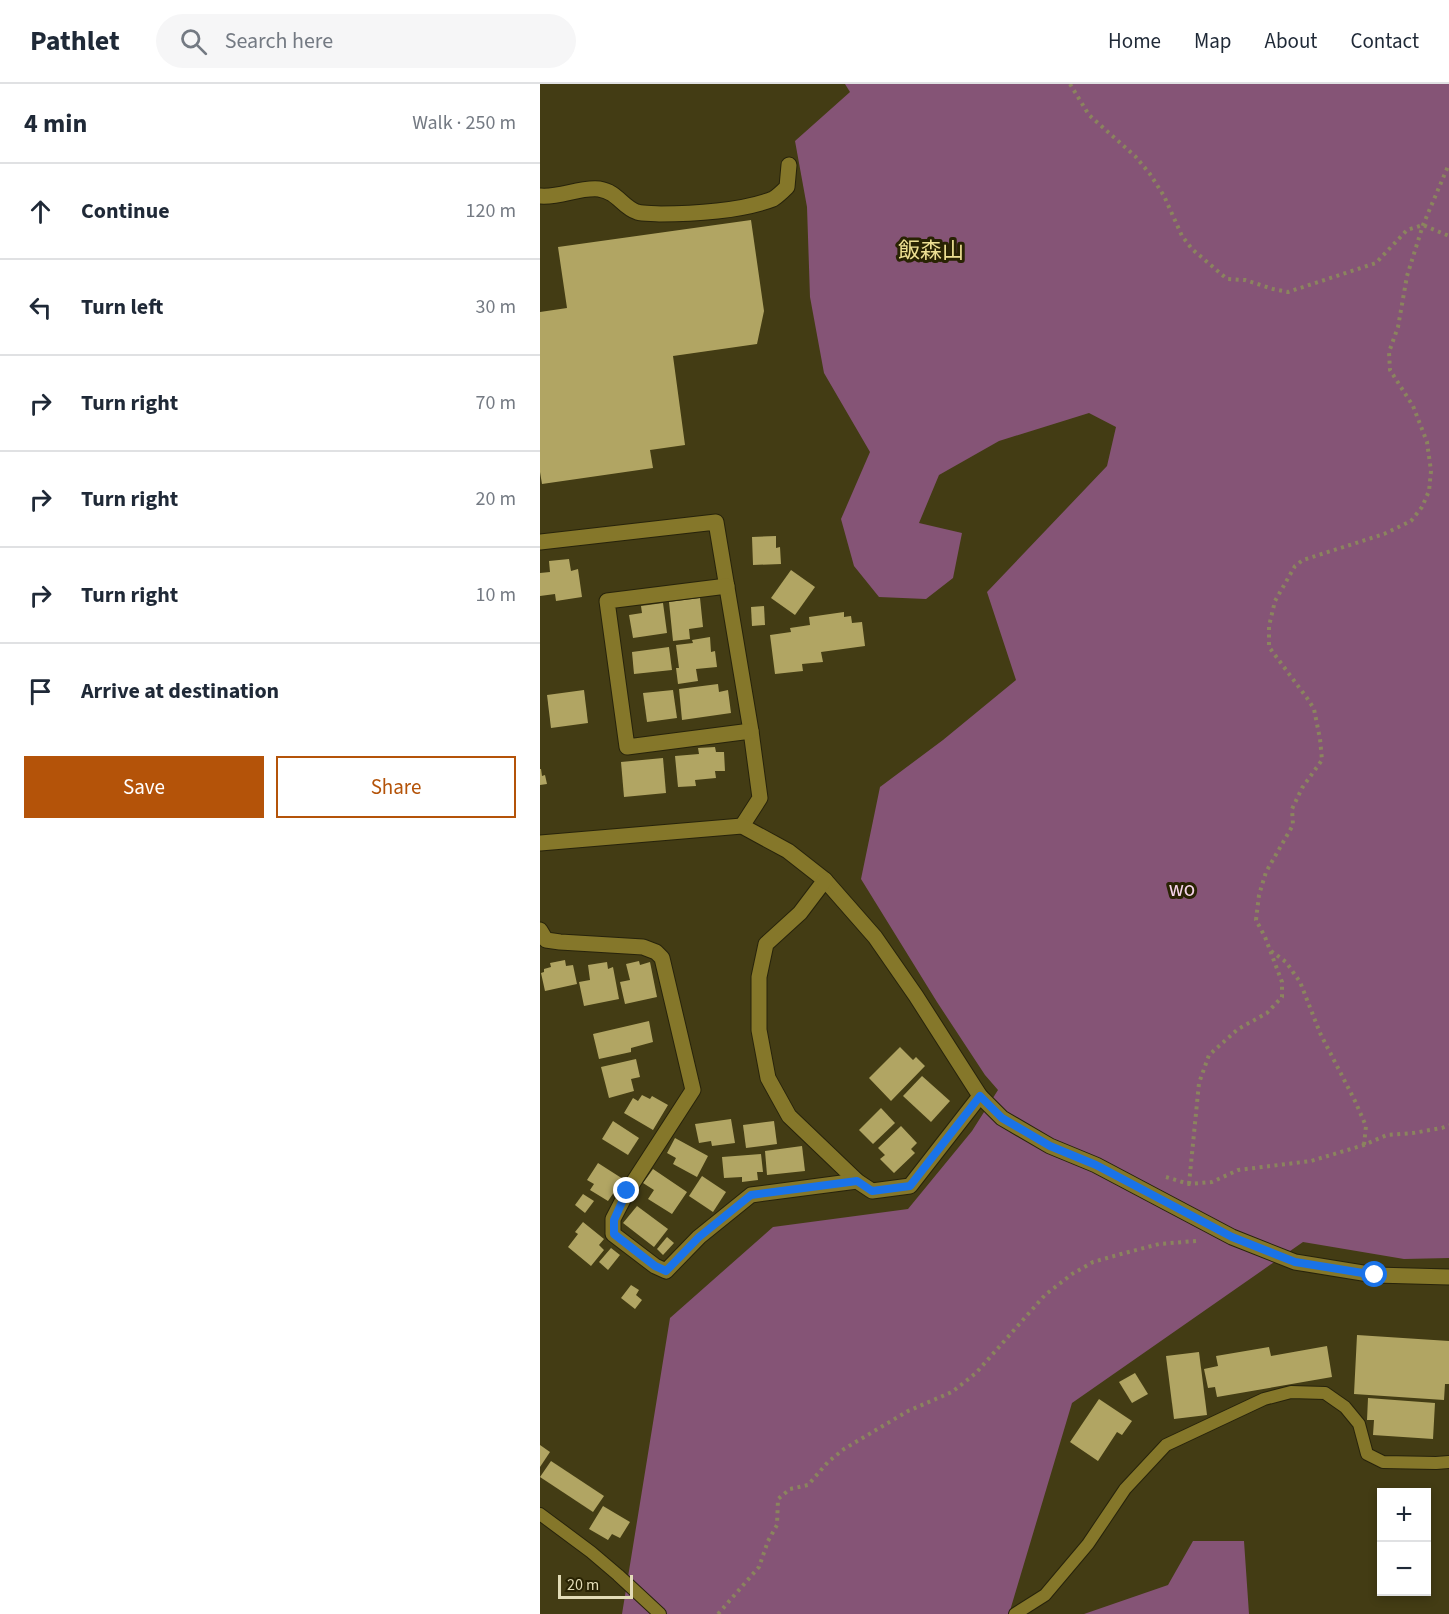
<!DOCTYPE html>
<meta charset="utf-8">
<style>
:root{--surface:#fff;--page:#f6f6f7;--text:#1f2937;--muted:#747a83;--line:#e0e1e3;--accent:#b45309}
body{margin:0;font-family:"Source Sans 3","Noto Sans JP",sans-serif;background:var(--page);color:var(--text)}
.controls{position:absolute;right:18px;bottom:18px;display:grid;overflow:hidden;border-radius:0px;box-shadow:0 3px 9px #0003}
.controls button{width:54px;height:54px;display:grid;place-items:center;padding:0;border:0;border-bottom:2px solid var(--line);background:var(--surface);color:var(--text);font:30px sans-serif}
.scale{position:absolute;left:18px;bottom:15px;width:75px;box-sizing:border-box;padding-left:6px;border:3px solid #e3dcb7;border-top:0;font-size:16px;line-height:21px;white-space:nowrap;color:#e3dcb7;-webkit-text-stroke:4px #292303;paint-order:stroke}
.stop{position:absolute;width:18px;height:18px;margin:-14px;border:4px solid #1a73e8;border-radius:50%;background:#fff}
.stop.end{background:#1a73e8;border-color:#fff;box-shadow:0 2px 6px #0008}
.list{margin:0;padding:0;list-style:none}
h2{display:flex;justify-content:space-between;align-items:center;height:78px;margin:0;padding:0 24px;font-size:26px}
h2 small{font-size:20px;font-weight:400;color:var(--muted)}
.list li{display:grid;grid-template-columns:39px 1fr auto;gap:18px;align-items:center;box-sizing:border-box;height:96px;padding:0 24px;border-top:2px solid var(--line)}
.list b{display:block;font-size:22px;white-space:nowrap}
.list em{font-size:20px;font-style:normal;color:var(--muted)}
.actions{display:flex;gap:12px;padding:18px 24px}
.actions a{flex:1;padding:14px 0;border:2px solid var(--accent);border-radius:0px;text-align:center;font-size:21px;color:var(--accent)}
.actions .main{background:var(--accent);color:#fff}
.icon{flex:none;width:33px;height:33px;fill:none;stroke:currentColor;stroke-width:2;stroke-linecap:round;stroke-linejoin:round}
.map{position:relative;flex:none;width:909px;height:1530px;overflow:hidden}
header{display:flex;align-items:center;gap:36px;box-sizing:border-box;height:84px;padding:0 30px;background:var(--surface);border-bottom:2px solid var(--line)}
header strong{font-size:28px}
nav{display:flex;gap:33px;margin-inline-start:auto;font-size:21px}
.search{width:420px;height:54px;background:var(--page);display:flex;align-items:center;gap:15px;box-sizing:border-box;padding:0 21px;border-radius:33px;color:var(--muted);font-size:22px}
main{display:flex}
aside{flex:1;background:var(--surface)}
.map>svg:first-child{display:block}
.green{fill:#855476}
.building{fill:#b1a563}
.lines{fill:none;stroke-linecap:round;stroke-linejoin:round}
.service-casing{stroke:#27230b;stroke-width:14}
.minor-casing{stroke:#27230b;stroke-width:17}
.path{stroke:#8b845e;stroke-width:4;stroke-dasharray:3 4.5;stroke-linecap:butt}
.service{stroke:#85772a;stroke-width:12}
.minor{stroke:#85772a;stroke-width:15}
.route{stroke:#1a73e8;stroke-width:8}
.labels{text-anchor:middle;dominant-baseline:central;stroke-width:6;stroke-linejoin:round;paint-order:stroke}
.park-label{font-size:21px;fill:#f6d5eb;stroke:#292303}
.neighbourhood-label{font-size:22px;fill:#eddf92;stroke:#292303}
</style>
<header>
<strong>Pathlet</strong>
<div class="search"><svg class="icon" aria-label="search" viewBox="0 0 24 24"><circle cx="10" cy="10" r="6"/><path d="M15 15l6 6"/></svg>Search here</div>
<nav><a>Home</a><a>Map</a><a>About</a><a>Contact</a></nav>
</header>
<main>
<aside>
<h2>4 min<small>Walk · 250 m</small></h2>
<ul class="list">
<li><svg class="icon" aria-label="ahead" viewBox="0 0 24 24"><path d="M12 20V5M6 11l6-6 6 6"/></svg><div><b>Continue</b></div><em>120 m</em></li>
<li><svg class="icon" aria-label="left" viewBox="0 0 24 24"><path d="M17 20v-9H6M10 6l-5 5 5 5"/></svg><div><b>Turn left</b></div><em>30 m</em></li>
<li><svg class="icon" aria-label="right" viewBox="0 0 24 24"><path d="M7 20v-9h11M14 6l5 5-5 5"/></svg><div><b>Turn right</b></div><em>70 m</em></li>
<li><svg class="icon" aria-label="right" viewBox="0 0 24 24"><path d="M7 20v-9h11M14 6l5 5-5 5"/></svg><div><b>Turn right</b></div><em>20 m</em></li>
<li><svg class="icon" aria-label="right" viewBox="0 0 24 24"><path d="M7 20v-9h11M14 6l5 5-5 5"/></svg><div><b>Turn right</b></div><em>10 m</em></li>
<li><svg class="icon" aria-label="arrive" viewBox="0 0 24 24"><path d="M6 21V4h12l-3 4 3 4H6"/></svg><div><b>Arrive at destination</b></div></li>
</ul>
<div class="actions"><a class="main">Save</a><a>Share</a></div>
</aside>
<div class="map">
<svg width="909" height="1530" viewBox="0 0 909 1530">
<rect width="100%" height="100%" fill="#433c14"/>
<!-- green -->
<g class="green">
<path d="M 305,0 L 909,0 L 909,1174 L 864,1175 L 763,1158 L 532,1319 L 469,1530 L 82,1530 L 130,1234 L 233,1143 L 368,1125 L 432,1047 L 458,1006 L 445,991 L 397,918 L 321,795 L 340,703 L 403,656 L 476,596 L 447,508 L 567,382 L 576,343 L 549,329 L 459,357 L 399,391 L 379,439 L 422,449 L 413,494 L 386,515 L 339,513 L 314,482 L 301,435 L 330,368 L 284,289 L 270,213 L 267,123 L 255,57 L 310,8 Z"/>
<path d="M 653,1457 L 704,1457 L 709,1530 L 544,1530 L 628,1501 Z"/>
</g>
<!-- building -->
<g class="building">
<path d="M 211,136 L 224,227 L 217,260 L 133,272 L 145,361 L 110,366 L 113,384 L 2,400 L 0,388 L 0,228 L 27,224 L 18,163 Z"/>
<path d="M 236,452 L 236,464 L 240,463 L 241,480 L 213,481 L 212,453 Z"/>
<path d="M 29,475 L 31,487 L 38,485 L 42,513 L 16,517 L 15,510 L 0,512 L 0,489 L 10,488 L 9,477 Z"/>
<path d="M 251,486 L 275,503 L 255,531 L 231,514 Z"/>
<path d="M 160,514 L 163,543 L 149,545 L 150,555 L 133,557 L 129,518 Z"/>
<path d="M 123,519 L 127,549 L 93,554 L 89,531 L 102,529 L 101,522 Z"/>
<path d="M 224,522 L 225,541 L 212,542 L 211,523 Z"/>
<path d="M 304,528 L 304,533 L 311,532 L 312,539 L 322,538 L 325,562 L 281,568 L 283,578 L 262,580 L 263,587 L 235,590 L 230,551 L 251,548 L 250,544 L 270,541 L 269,533 Z"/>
<path d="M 170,553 L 171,568 L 175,567 L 177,583 L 156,585 L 158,597 L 138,600 L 136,584 L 139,584 L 136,561 L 153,559 L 152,556 Z"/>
<path d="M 129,563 L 132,586 L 94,590 L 92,568 Z"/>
<path d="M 178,600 L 179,608 L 188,606 L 191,629 L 142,636 L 139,605 Z"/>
<path d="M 44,606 L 48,639 L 11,644 L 7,611 Z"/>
<path d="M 133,606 L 137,634 L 107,638 L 103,609 Z"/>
<path d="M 175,663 L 176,668 L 184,668 L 185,687 L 175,687 L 176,694 L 155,696 L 156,702 L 138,703 L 135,672 L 159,670 L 158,664 Z"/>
<path d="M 123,674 L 126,709 L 84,713 L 81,678 Z"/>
<path d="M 0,685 L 1,685 L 2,692 L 5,691 L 7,700 L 0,701 Z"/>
<path d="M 25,876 L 26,882 L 33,881 L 37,900 L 5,907 L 1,889 L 4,888 L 4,885 L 11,883 L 10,879 Z"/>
<path d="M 99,877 L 100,881 L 110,878 L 117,913 L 85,920 L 80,898 L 90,896 L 86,880 Z"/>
<path d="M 67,878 L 68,885 L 73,883 L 79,915 L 44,922 L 39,898 L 50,896 L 48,881 Z"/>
<path d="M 109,937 L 113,958 L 91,964 L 91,968 L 59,975 L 53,950 Z"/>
<path d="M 360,963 L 373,976 L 376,973 L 385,982 L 351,1017 L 329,994 Z"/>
<path d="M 96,975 L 100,993 L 91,995 L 94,1007 L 69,1014 L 61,983 Z"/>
<path d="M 382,992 L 410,1017 L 391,1038 L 363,1012 Z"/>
<path d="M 102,1011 L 110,1015 L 112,1012 L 128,1021 L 113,1046 L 84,1029 L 93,1014 L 98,1017 Z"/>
<path d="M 341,1024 L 355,1039 L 333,1060 L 319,1046 Z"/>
<path d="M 191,1035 L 195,1059 L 172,1062 L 171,1057 L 159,1059 L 155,1040 Z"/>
<path d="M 73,1037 L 99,1054 L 88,1071 L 62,1055 Z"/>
<path d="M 234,1037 L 237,1060 L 206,1064 L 203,1041 Z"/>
<path d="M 361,1042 L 377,1059 L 371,1065 L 375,1069 L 354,1089 L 340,1075 L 345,1071 L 338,1064 Z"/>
<path d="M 135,1054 L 168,1072 L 157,1093 L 133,1080 L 136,1074 L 127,1069 Z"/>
<path d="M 262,1062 L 265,1087 L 227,1091 L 225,1067 Z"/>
<path d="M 221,1070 L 223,1088 L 217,1088 L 218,1096 L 202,1098 L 202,1093 L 184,1094 L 182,1073 Z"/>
<path d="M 58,1079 L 83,1095 L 68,1117 L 50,1106 L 54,1100 L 47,1096 Z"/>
<path d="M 113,1085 L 147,1108 L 132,1130 L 108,1115 L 114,1106 L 103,1099 Z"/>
<path d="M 162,1092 L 186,1108 L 173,1128 L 149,1112 Z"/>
<path d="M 43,1110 L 54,1117 L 45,1129 L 35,1121 Z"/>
<path d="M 97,1122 L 128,1145 L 114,1163 L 83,1139 Z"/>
<path d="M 43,1138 L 64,1155 L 59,1161 L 64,1166 L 51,1182 L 28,1163 L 38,1150 L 35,1148 Z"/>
<path d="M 127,1153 L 134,1159 L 123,1171 L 117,1165 Z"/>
<path d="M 71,1164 L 80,1171 L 68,1186 L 59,1178 Z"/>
<path d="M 91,1201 L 99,1206 L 96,1211 L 102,1216 L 95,1225 L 81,1214 Z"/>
<path d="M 817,1251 L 909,1257 L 909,1300 L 905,1300 L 904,1316 L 814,1310 Z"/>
<path d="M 787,1262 L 792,1293 L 677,1313 L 675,1303 L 668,1304 L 664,1285 L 678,1282 L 676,1272 L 729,1263 L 731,1272 Z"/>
<path d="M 659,1268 L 667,1331 L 634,1335 L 626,1272 Z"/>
<path d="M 595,1289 L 608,1310 L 592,1319 L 579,1298 Z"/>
<path d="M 828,1314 L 895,1319 L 893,1355 L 833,1351 L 834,1336 L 827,1336 Z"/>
<path d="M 559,1315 L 592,1337 L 582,1351 L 577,1348 L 558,1377 L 530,1358 Z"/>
<path d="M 0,1361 L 10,1368 L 0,1383 Z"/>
<path d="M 11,1377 L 64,1412 L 53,1428 L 0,1393 Z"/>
<path d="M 63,1422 L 90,1438 L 80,1454 L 72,1450 L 68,1456 L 49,1445 Z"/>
</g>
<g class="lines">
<defs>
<g id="service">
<path d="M 0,1430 L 51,1468 L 78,1491 L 120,1530"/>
<path d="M 475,1530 L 505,1511 L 548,1460 L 585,1405 L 626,1361 L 724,1315 L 751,1308 L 785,1309 L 805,1323 L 819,1340 L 827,1370 L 843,1378 L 896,1379 L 909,1378"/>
</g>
<g id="minor">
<path d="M 0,112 C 20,114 39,103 59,105 C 78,108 82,123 97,128 C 104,130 113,129 120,130 C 153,130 202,127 233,115 C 238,112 243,107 247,103 L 249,81"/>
<path d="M 0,458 L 176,438 L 211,647 L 220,714 L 202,742"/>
<path d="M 187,502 L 67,517 L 87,663 L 211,647"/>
<path d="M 0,759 L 202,742 L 248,767 L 285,796 L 335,853 L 376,912 L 440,1012 L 462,1034 L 510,1062 L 556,1081 L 692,1153 L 755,1178 L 835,1191 L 909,1193"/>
<path d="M 285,796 L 260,829 L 226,860 L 219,893 L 219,946 L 228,994 L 249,1032 L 317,1097 L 332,1107 L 370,1102 L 440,1012"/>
<path d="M 0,846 L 6,856 L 20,858 L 103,863 L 116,868 L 122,874 L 153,1006 L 87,1108 L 73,1135 L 73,1150 L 115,1182 L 126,1187 L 159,1153 L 211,1111 L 317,1097"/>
</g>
</defs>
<!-- service casing -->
<use href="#service" class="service-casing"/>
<!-- minor casing -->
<use href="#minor" class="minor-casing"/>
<!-- path -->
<g class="path">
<path d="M 530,0 L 549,31 L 595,72 L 610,90 L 624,112 L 642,152 L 652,165 L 687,195 L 705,196 L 733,205 L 748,208 L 836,179 L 867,146 L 883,141 L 909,152"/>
<path d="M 731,867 L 746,878 L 760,898 L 780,949 L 815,1017 L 826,1042 L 824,1061"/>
<path d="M 626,1093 L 649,1100 L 672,1098 L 698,1086 L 771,1077 L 824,1061 L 847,1051 L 873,1049 L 902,1044 L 909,1041"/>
<path d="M 649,1100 L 659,999 L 669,971 L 698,945 L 727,929 L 742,913 L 742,898 L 725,853 L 716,836 L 719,811 L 726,788 L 753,741 L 752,725 L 762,704 L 782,676 L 780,655 L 774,625 L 767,614 L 729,563 L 729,542 L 735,517 L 755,482 L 763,476 L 844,450 L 871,437 L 882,423 L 889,407 L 891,387 L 887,358 L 873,322 L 850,286 L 849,268 L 858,243 L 867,192 L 883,141 L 909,80"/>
<path d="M 178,1530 L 219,1483 L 228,1457 L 237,1441 L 238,1415 L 250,1405 L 268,1401 L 288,1378 L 304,1365 L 368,1327 L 412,1308 L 436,1289 L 505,1211 L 532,1190 L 553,1178 L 581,1170 L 619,1160 L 656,1157"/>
</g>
<!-- service -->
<use href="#service" class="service"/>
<!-- minor -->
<use href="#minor" class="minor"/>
</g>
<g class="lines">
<!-- route -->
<path class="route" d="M 87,1107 L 74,1136 L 74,1150 L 115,1182 L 126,1187 L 159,1153 L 211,1111 L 317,1097 L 332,1107 L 370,1102 L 440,1012 L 462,1034 L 510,1062 L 556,1081 L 692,1153 L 755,1178 L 835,1191"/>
</g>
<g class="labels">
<!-- park labels -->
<g class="park-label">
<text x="642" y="805">wo</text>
</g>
<!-- neighbourhood labels -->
<g class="neighbourhood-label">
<text x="391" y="167">飯森山</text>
</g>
</g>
</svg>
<div class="controls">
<button>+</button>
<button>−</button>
</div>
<div class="scale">20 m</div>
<div class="stop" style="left:835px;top:1191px"></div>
<div class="stop end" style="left:87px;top:1107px"></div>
</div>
</main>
